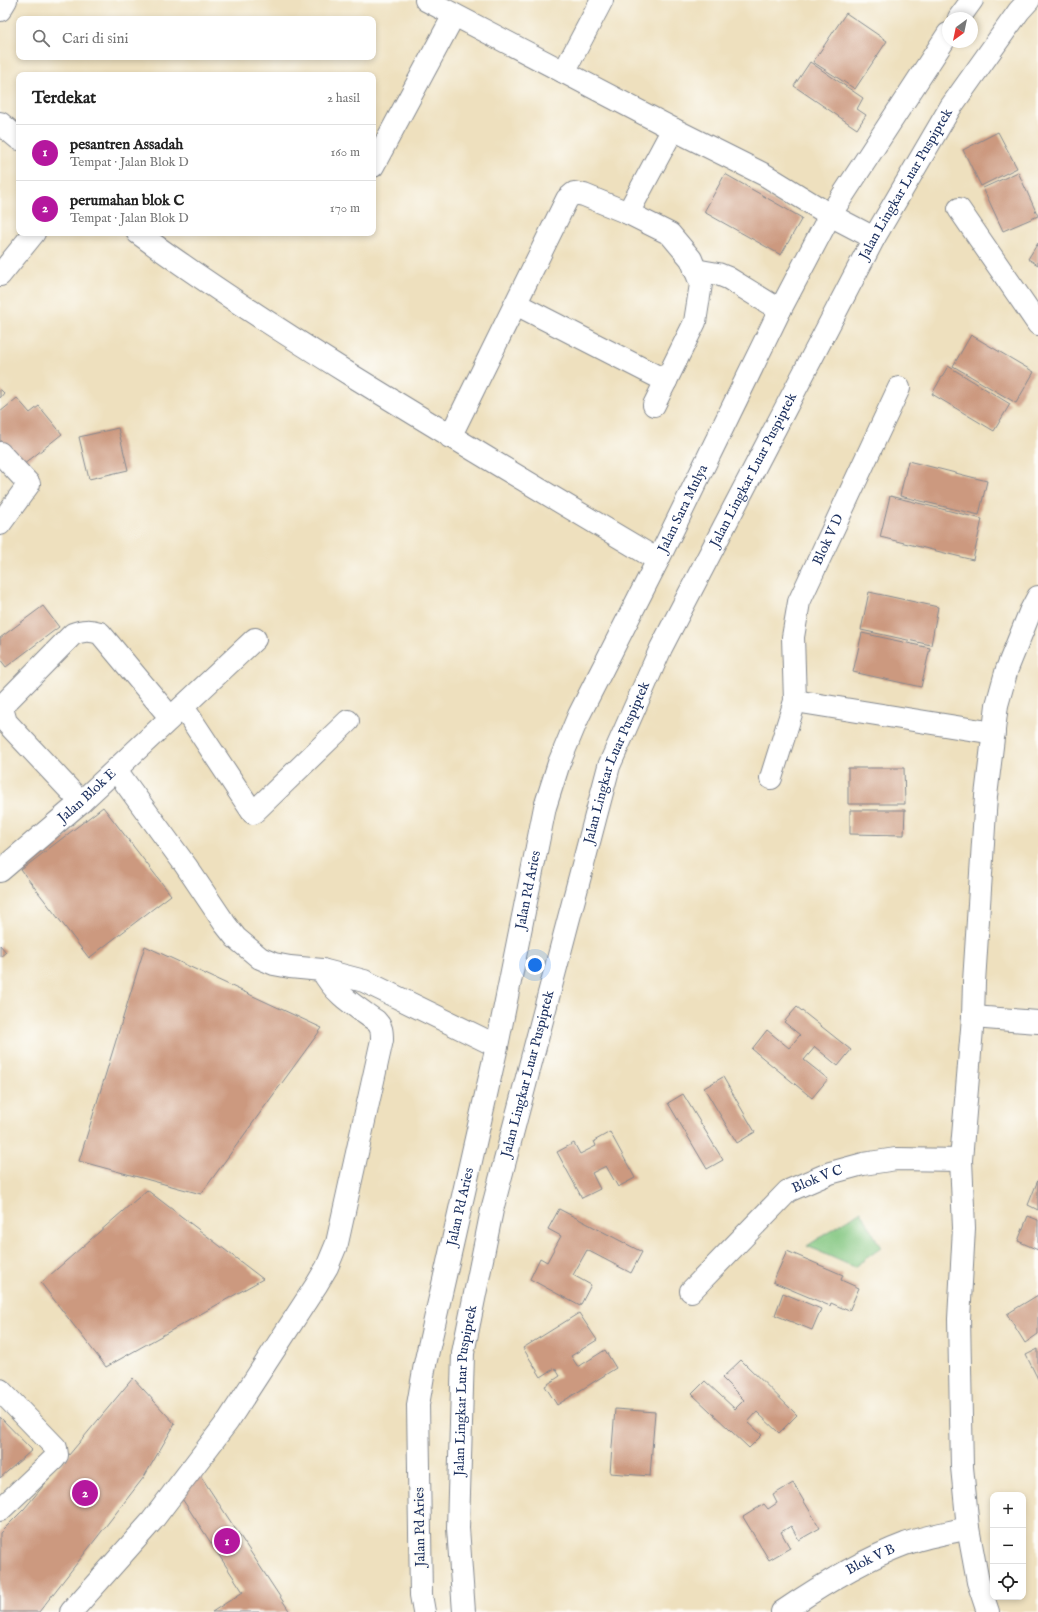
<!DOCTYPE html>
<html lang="id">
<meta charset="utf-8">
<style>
:root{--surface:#fff;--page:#f6f6f6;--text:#222;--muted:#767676;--line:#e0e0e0;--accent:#b5179e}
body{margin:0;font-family:"IM FELL English",serif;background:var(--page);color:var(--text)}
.controls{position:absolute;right:12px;bottom:12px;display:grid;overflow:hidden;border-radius:8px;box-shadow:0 2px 6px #0003}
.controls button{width:36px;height:36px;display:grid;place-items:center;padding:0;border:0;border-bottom:1px solid var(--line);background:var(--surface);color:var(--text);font:20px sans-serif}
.compass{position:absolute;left:942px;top:12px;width:36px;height:36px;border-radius:50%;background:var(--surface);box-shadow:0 2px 6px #0003;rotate:213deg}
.you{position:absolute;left:535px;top:965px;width:14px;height:14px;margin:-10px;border:3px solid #fff;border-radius:50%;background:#1a73e8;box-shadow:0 0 0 6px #1a73e833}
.badge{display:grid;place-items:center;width:26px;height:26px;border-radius:50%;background:var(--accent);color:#fff;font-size:13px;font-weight:700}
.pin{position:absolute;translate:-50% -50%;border:2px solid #fff;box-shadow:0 1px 4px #0006}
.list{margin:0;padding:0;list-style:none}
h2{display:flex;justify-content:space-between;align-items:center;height:52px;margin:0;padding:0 16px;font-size:17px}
h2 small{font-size:13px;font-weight:400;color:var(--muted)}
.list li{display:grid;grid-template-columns:26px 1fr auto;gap:12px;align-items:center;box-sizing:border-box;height:56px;padding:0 16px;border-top:1px solid var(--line)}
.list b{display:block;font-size:15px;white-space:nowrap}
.list p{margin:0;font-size:13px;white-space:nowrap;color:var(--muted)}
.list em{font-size:13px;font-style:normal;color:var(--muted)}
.icon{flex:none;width:22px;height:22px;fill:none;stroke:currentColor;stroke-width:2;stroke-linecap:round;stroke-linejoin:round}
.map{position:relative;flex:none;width:1038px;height:1612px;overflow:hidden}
.search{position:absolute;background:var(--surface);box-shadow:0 2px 6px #0003;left:16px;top:16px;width:360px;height:44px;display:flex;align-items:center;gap:10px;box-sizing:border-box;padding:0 14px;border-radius:8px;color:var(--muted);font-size:15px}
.panel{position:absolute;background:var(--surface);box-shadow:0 2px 6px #0003;left:16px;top:72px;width:360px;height:164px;border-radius:8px}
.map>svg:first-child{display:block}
.green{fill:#82c680;stroke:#4e7a6f}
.building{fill:#cc997f}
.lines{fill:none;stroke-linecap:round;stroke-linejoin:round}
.street-casing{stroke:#84888e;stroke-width:24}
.primary-casing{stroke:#84888e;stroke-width:24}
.street{stroke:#fff;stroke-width:22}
.primary{stroke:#fff;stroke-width:22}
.labels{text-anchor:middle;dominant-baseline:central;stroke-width:4;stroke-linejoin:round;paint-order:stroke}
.street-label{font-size:14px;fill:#1b2f5e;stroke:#fdfcf7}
</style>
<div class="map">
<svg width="1038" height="1612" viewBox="0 0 1038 1612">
<rect width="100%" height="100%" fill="#fdfcf7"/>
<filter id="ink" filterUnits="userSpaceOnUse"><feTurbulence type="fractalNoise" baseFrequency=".025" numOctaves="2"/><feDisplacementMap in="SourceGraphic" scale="8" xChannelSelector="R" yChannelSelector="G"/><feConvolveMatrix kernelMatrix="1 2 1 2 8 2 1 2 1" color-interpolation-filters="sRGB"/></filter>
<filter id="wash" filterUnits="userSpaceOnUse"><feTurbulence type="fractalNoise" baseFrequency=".012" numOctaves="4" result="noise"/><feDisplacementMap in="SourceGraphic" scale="16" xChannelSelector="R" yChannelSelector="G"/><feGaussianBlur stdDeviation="0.9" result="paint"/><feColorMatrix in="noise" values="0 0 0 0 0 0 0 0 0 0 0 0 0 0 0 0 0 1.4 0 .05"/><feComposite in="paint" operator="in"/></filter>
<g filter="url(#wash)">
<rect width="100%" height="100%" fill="#eee0be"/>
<!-- green -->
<path class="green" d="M 861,1211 L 881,1248 L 854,1267 L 807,1246 Z"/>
<g id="blocks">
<!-- building -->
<g class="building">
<path d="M 846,13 L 887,41 L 855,89 L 813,62 Z"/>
<path d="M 810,62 L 863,98 L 857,109 L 866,115 L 857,129 L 794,86 Z"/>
<path d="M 998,132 L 1017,168 L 981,186 L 963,150 Z"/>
<path d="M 1018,172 L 1038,216 L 1003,231 L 983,188 Z"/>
<path d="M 725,174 L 802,218 L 781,255 L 704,212 Z"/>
<path d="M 1038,243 L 1038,265 L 1028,259 Z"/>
<path d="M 971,335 L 1034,372 L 1016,403 L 953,366 Z"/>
<path d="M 948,366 L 1010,404 L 994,431 L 932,394 Z"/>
<path d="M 0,389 L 4,393 L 0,398 Z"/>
<path d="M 17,398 L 30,413 L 39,406 L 62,434 L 18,469 L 0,447 L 0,412 Z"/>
<path d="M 118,428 L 128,470 L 89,479 L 79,437 Z"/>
<path d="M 908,461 L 987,481 L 979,515 L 900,496 Z"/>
<path d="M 890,496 L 982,519 L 973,560 L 880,537 Z"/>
<path d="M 869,592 L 938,607 L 931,645 L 861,630 Z"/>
<path d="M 43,606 L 59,627 L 6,667 L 0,659 L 0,638 Z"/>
<path d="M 862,633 L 930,648 L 921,687 L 853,672 Z"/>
<path d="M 848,768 L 904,768 L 905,804 L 848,804 Z"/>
<path d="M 103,807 L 171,895 L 89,958 L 21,870 Z"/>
<path d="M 850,810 L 905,810 L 904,835 L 850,834 Z"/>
<path d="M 0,945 L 6,952 L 0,957 Z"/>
<path d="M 145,946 L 322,1028 L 201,1194 L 79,1161 Z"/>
<path d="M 797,1007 L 851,1050 L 838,1066 L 815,1047 L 804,1060 L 828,1079 L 812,1098 L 752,1049 L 767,1030 L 789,1048 L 800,1035 L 784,1022 Z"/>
<path d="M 723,1077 L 755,1132 L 737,1143 L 704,1088 Z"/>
<path d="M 683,1094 L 723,1160 L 707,1169 L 668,1103 Z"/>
<path d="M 610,1132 L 635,1178 L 618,1187 L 606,1166 L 592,1173 L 600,1189 L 582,1198 L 557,1152 L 574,1143 L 580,1154 L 596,1146 L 594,1141 Z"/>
<path d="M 1038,1180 L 1038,1210 L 1028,1205 Z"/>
<path d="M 147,1190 L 263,1279 L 106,1367 L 41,1283 Z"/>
<path d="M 559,1209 L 642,1252 L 631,1273 L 587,1250 L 573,1275 L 591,1285 L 580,1306 L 530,1279 L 540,1258 L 547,1262 L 561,1236 L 548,1229 Z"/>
<path d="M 1028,1216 L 1038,1220 L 1038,1250 L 1018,1241 Z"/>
<path d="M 787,1251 L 843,1275 L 841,1280 L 859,1288 L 849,1311 L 831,1303 L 830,1306 L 773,1282 Z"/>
<path d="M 783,1293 L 821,1309 L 812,1330 L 775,1315 Z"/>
<path d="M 1038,1295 L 1038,1334 L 1025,1343 L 1007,1314 Z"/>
<path d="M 579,1313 L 597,1340 L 571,1356 L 578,1367 L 605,1350 L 616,1368 L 557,1405 L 545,1386 L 560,1376 L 555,1368 L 541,1377 L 523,1348 Z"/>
<path d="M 1038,1349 L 1038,1379 L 1026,1355 Z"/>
<path d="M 741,1360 L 797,1415 L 779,1433 L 757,1412 L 748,1422 L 762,1435 L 749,1448 L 692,1394 L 705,1381 L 735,1409 L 744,1400 L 722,1378 Z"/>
<path d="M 133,1378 L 175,1424 L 144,1477 L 39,1612 L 0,1612 L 0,1533 L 24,1509 Z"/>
<path d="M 615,1409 L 655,1412 L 650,1476 L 610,1473 Z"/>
<path d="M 0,1417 L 32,1450 L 0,1478 Z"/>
<path d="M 200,1475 L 290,1612 L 212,1612 L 243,1592 L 177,1491 Z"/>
<path d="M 793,1483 L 820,1528 L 799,1540 L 791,1526 L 781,1532 L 790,1548 L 769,1560 L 743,1517 L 764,1504 L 768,1509 L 777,1503 L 773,1495 Z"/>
</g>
</g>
</g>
<g filter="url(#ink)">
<use href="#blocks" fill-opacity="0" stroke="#84888e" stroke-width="1"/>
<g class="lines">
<defs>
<g id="street">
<path d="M 426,0 L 673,129 L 765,175 L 830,215 L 874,238"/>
<path d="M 0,10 L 6,0"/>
<path d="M 959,18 L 972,0"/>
<path d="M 564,72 L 602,0"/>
<path d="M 0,123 L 19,139"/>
<path d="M 373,166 L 454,15"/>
<path d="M 959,209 L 1038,324"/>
<path d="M 628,213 L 670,234 L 691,259 L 701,284 L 695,322 L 654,405"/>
<path d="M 138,233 C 207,284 279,330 351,375 C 453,438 555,499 658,560"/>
<path d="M 695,270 L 718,274 L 728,278 L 780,310"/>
<path d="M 0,275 L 34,233"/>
<path d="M 516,304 L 666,381"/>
<path d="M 450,437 L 567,199 L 574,193 L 584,195 L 628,213 L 673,129"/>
<path d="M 0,453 L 29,484 L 0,524"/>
<path d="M 795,701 L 994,733"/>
<path d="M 183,707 L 253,813 L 348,721"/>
<path d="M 116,770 L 186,866 L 225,924 L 236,938 L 260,958 L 274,964 L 290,967 L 322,970 L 364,981 L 497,1046"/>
<path id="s1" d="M 771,778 L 795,701 L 793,637 L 799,602 L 899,388"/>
<path d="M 81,802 L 6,722 L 2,708 L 5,703 L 73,634 C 83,630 90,630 100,633 L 170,717"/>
<path id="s2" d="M 0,871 L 81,802 L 255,639"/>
<path d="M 973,1017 L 1038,1022"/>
<path id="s3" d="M 691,1291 L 788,1191 L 830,1173 L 863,1164 L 896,1159 L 961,1160"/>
<path d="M 0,1390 L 56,1448 L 57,1455 L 54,1459 L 0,1510"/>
<path d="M 71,1612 L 152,1521 L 228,1421 L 317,1284 L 327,1267 L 337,1243 L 382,1040 C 382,1032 382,1027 376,1021 C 355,1006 334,994 322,970"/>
<path id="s4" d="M 424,1612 L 421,1595 L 418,1405 L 425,1364 L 497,1046 L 545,807 L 559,763 L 579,715 L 658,560 L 780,310 L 830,215 L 948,34"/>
<path id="s5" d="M 782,1612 C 820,1586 862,1560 905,1544 C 925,1536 948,1533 968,1528"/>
<path d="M 988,1612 L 978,1582 L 968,1528 L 962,1467 L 959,1319 L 964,1228 L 961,1160 L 973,1017 L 974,982 L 986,796 L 997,705 L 1007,669 L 1030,612 L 1038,597"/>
</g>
<g id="primary">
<path id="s6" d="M 464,1612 L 458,1528 L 463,1353 L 492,1210 L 609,766 L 661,648 L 874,238 L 950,108 L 1019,11 L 1029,0"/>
</g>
</defs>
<!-- street casing -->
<use href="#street" class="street-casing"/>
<!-- primary casing -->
<use href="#primary" class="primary-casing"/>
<!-- street -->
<use href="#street" class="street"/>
<!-- primary -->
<use href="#primary" class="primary"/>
</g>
</g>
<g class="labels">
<!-- street labels -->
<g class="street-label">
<text stroke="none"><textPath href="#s6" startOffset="1518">Jalan Lingkar Luar Puspiptek</textPath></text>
<text stroke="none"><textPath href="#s6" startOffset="1194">Jalan Lingkar Luar Puspiptek</textPath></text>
<text stroke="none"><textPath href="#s4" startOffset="1148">Jalan Sara Mulya</textPath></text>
<text stroke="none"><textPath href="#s1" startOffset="249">Blok V D</textPath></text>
<text stroke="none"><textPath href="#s6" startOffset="870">Jalan Lingkar Luar Puspiptek</textPath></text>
<text stroke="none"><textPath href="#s2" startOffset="115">Jalan Blok E</textPath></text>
<text stroke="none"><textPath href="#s4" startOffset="734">Jalan Pd Aries</textPath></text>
<text stroke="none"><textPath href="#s6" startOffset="546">Jalan Lingkar Luar Puspiptek</textPath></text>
<text stroke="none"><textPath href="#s3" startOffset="171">Blok V C</textPath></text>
<text stroke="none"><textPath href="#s4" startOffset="410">Jalan Pd Aries</textPath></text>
<text stroke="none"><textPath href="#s6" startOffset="222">Jalan Lingkar Luar Puspiptek</textPath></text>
<text transform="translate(420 1527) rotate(-91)">Jalan Pd Aries</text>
<text stroke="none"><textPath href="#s5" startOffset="103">Blok V B</textPath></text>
</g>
</g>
</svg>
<div class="controls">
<button>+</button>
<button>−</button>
<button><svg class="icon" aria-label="locate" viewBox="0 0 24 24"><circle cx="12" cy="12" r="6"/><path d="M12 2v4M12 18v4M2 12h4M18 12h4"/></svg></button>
</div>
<svg class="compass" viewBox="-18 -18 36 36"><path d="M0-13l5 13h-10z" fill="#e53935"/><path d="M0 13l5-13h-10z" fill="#767676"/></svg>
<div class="you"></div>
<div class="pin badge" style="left:227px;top:1541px">1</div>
<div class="pin badge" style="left:85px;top:1493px">2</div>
<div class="search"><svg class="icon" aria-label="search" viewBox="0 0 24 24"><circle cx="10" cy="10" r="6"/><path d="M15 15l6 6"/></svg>Cari di sini</div>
<section class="panel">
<h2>Terdekat<small>2 hasil</small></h2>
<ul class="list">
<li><span class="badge">1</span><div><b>pesantren Assadah</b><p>Tempat · Jalan Blok D</p></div><em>160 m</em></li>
<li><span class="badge">2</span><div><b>perumahan blok C</b><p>Tempat · Jalan Blok D</p></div><em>170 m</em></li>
</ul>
</section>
</div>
